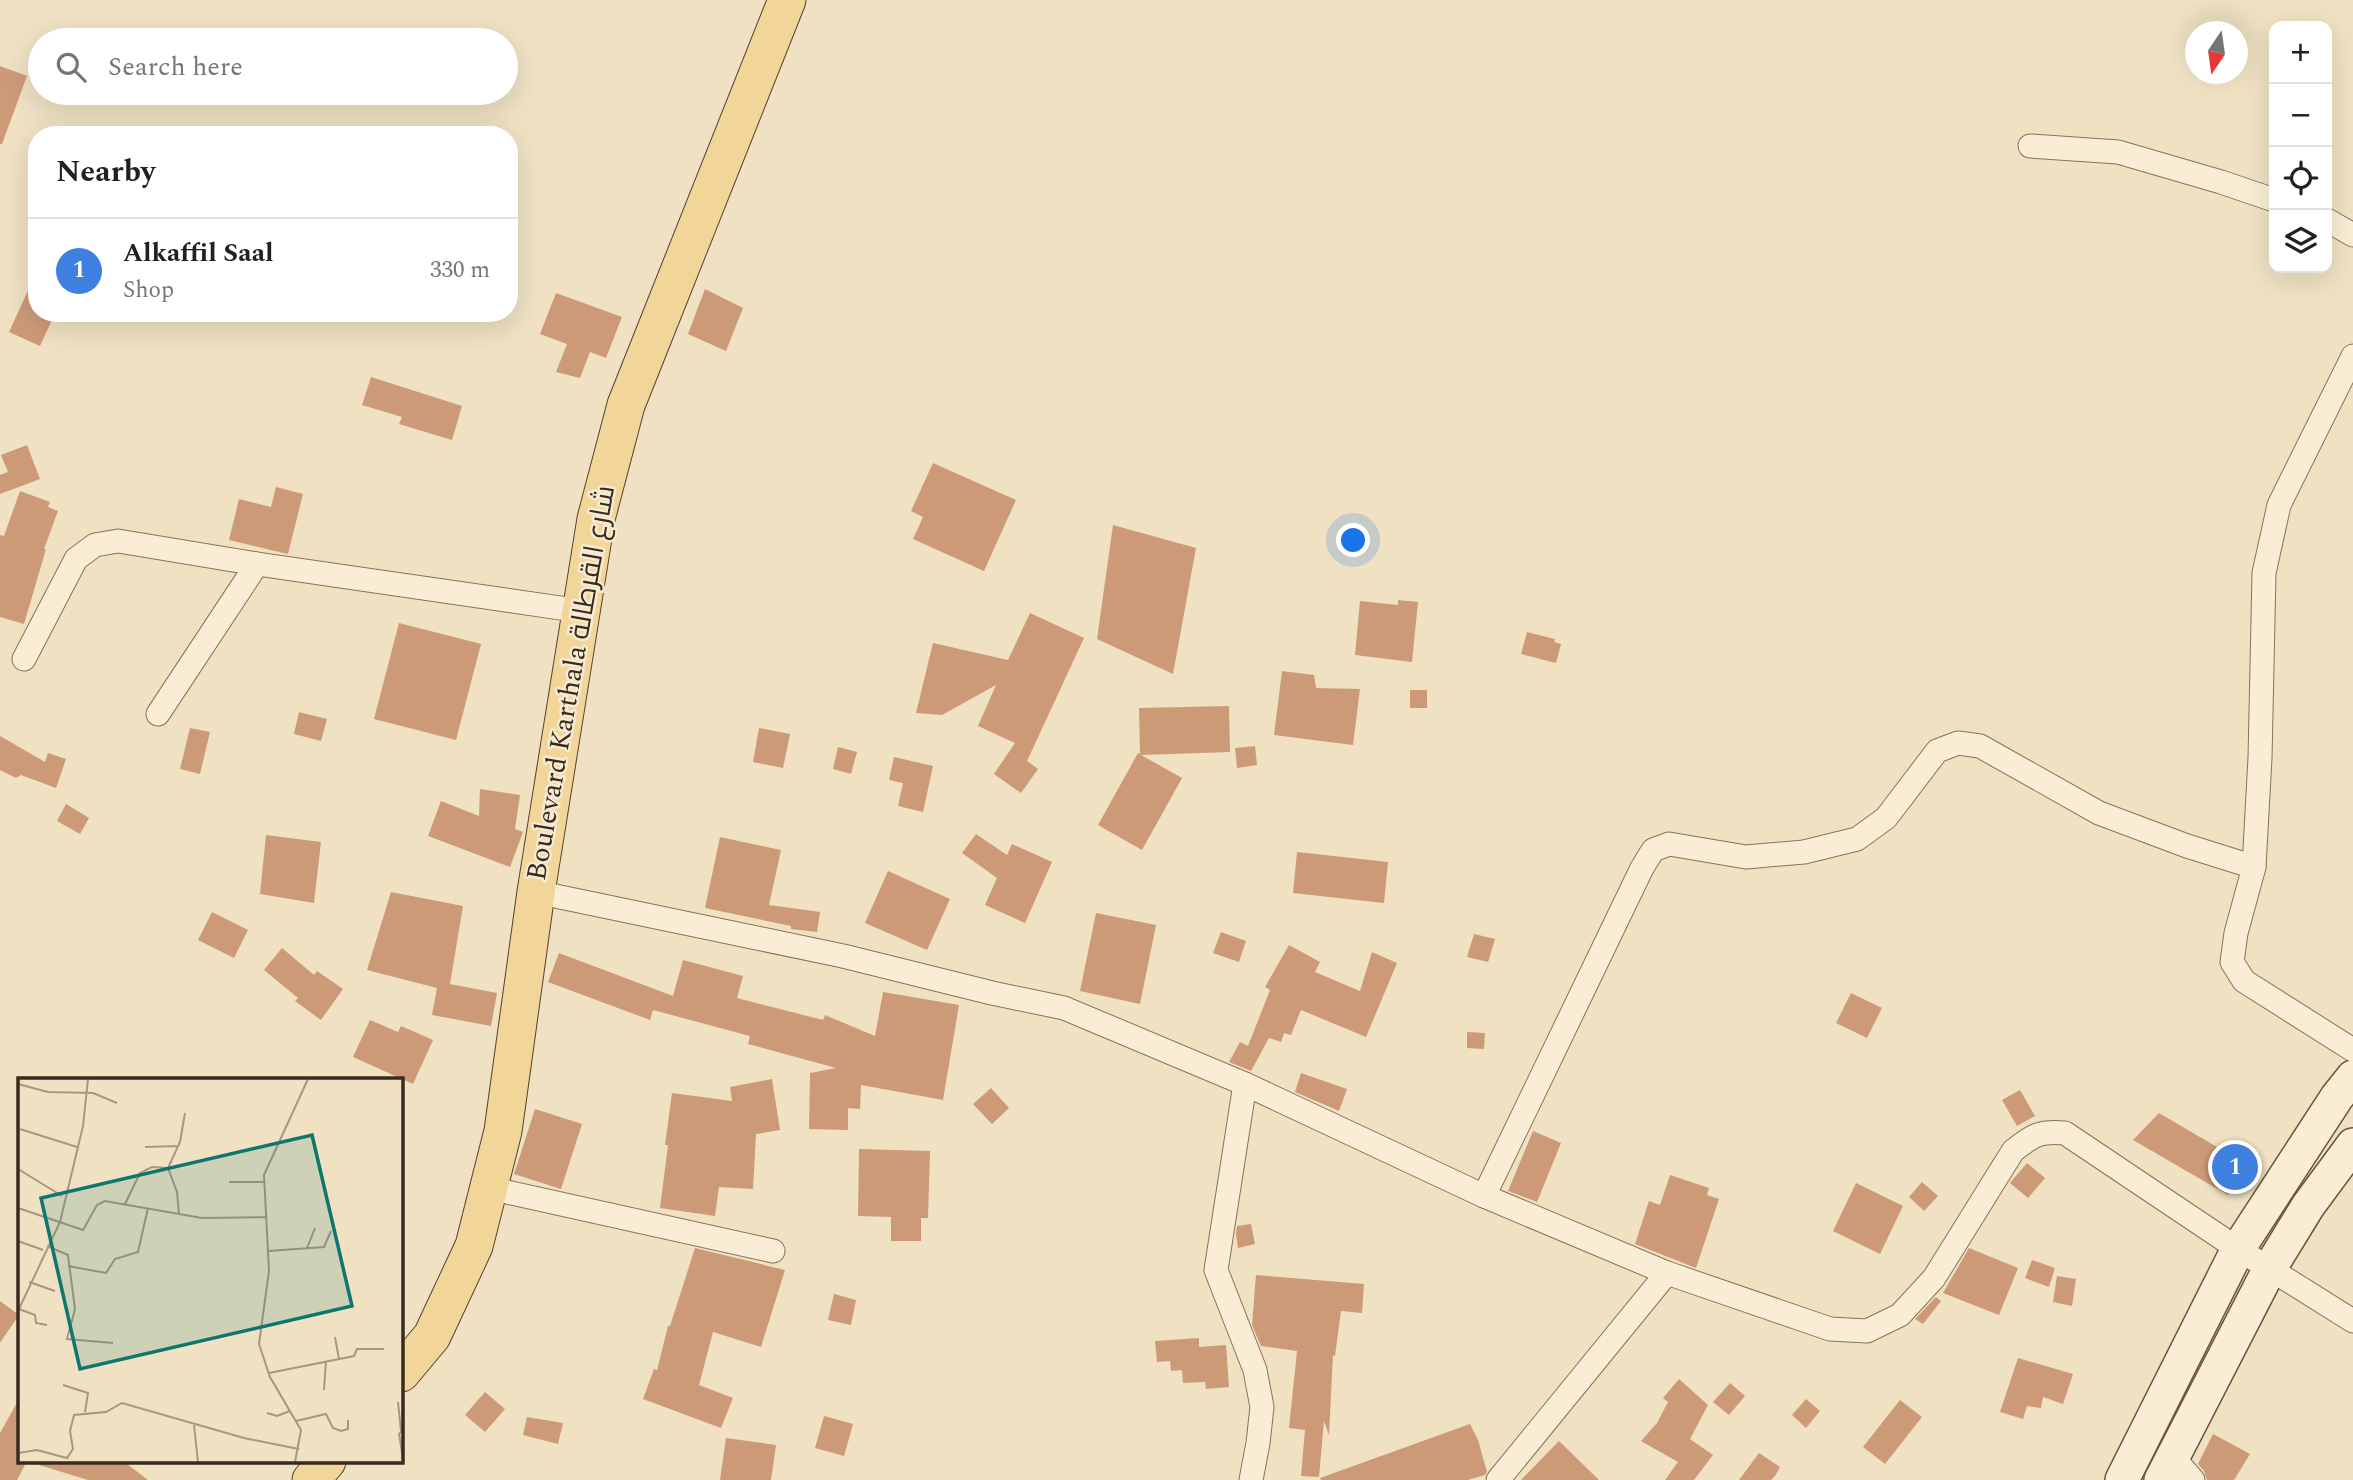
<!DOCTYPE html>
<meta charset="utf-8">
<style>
:root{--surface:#fff;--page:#f6f6f6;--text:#202124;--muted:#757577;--line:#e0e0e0;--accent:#ea580c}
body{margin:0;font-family:Spectral,Cairo,serif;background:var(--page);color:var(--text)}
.controls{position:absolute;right:21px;top:21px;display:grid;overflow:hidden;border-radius:14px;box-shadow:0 7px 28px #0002}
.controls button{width:63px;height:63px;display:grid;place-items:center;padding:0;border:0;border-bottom:2px solid var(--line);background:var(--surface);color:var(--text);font:35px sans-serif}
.compass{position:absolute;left:2185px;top:21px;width:63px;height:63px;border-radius:50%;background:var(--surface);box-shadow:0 7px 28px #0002;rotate:193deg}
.you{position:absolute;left:1354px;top:541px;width:24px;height:24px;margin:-18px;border:5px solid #fff;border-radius:50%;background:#1a73e8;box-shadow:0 0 0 10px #1a73e833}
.badge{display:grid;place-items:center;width:46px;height:46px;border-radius:50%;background:var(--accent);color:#fff;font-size:23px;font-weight:700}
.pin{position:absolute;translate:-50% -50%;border:4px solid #fff;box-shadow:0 2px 7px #0006}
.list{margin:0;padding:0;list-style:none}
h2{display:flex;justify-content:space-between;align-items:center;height:91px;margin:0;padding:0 28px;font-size:30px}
h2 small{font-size:23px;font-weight:400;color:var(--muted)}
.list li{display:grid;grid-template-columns:46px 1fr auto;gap:21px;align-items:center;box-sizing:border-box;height:105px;padding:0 28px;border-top:2px solid var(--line)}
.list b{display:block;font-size:26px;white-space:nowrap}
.list p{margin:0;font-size:23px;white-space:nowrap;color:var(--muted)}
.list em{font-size:23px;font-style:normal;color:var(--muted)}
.icon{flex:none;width:38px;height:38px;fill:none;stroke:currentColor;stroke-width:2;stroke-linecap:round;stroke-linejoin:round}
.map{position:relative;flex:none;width:2353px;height:1480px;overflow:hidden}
.search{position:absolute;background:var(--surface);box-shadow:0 7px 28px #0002;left:28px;top:28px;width:490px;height:77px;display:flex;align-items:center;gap:18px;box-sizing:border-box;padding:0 24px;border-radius:38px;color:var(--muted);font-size:26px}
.panel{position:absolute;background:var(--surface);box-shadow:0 7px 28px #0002;left:28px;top:126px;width:490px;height:196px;border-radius:28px}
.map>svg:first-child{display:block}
.building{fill:#cd9a77}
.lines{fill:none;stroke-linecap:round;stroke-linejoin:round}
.street-casing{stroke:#897259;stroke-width:25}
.secondary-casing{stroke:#6a533c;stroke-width:36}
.primary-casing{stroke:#56402d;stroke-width:39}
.street{stroke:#f9eed5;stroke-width:23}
.secondary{stroke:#f9eed5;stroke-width:33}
.primary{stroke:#f2d599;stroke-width:37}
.labels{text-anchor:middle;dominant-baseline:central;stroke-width:5;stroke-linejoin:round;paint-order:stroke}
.street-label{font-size:28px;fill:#382a1d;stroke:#f6ebd2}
.inset-road{fill:none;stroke:#a69880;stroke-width:2}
.view{fill:#0f766e;fill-opacity:0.15;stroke:#0f766e;stroke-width:3.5}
.inset-edge{fill:none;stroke:#382a1d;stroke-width:3.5}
</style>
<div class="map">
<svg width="2353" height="1480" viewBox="0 0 2353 1480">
<rect width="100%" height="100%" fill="#efe1c2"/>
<!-- building -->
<g class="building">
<path d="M 0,66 L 27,76 L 2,144 L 0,144 Z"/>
<path d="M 37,271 L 37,313 L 55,313 L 40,346 L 9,332 Z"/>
<path d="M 705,289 L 743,308 L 726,351 L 688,334 Z"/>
<path d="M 556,293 L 622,317 L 606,358 L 590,352 L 580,378 L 556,372 L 567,344 L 540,334 Z"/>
<path d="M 371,377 L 462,406 L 452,440 L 399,424 L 402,417 L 362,405 Z"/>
<path d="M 27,445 L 40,479 L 0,494 L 0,475 L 8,472 L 1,455 Z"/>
<path d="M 933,463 L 1016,500 L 984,571 L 913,539 L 923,517 L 911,511 Z"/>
<path d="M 276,487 L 303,494 L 288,554 L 229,540 L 239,499 L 271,507 Z"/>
<path d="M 20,491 L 50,502 L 48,507 L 58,511 L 44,549 L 46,549 L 24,624 L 0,617 L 0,535 L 4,536 Z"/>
<path d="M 1113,525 L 1196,548 L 1173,674 L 1097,639 Z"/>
<path d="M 1398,600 L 1418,602 L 1412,662 L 1355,655 L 1360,601 L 1398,605 Z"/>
<path d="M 1030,613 L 1084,638 L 1027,761 L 1038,769 L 1021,793 L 994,774 L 1015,743 L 978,726 L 996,685 L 942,715 L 916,713 L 933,643 L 1008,660 Z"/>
<path d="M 399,623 L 481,644 L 456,740 L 374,719 Z"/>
<path d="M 1527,632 L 1555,639 L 1554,642 L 1561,644 L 1556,663 L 1521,654 Z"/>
<path d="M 1282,671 L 1314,675 L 1316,688 L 1360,689 L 1353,745 L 1274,735 Z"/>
<rect x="1410" y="690" width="17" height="18"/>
<path d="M 1229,706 L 1230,752 L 1141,755 L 1182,778 L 1142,850 L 1098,825 L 1138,753 L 1140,754 L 1139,708 Z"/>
<path d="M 299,712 L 327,719 L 321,741 L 294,734 Z"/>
<path d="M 190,728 L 210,732 L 200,774 L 180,769 Z"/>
<path d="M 759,728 L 790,734 L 783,768 L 753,762 Z"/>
<path d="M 0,736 L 45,762 L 48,753 L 66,759 L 56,788 L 21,775 L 16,778 L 0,770 Z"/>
<path d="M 1255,746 L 1257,765 L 1237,768 L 1235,748 Z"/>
<path d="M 838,747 L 857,752 L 851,774 L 833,769 Z"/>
<path d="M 894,757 L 933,766 L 923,812 L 898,806 L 903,783 L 889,780 Z"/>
<path d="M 480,789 L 520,795 L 515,829 L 523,832 L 510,867 L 428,836 L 441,801 L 479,816 Z"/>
<path d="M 66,804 L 89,818 L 80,834 L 57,821 Z"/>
<path d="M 976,834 L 1007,855 L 1012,844 L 1052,862 L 1025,923 L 985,905 L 997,878 L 962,853 Z"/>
<path d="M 266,835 L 321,842 L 314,903 L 260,894 Z"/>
<path d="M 720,837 L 781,850 L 769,905 L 820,912 L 817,932 L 791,929 L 791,926 L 705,908 Z"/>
<path d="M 1297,852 L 1388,862 L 1384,903 L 1293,893 Z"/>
<path d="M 888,871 L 950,899 L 927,950 L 865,923 Z"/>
<path d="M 391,892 L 463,906 L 450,984 L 497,993 L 491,1026 L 432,1015 L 437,988 L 367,970 Z"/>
<path d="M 212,912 L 248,930 L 234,958 L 198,940 Z"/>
<path d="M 1096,913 L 1156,925 L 1140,1004 L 1080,991 Z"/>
<path d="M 1221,932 L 1246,941 L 1239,962 L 1213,953 Z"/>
<path d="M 1474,934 L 1495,939 L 1488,962 L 1467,957 Z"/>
<path d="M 1289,945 L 1320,962 L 1315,972 L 1360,991 L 1372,952 L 1397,963 L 1366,1037 L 1301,1010 L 1291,1035 L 1284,1033 L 1281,1042 L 1269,1038 L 1251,1071 L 1229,1062 L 1240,1042 L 1248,1046 L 1270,990 L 1265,987 Z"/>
<path d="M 282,948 L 314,975 L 317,971 L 343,989 L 321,1020 L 295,1001 L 298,998 L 264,970 Z"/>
<path d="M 559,953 L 673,996 L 683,960 L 743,976 L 737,998 L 823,1020 L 825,1015 L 875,1036 L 883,992 L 959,1005 L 943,1100 L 861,1085 L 860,1109 L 848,1108 L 848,1130 L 809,1129 L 810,1073 L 836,1068 L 748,1044 L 750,1036 L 653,1010 L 650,1020 L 548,982 Z"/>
<path d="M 1851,993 L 1882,1008 L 1867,1038 L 1836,1023 Z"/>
<path d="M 370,1020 L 398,1032 L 401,1026 L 433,1040 L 413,1084 L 353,1057 Z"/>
<path d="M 1467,1032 L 1485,1033 L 1484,1049 L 1467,1048 Z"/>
<path d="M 1301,1073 L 1347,1089 L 1339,1111 L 1295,1092 Z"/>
<path d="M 772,1079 L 780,1130 L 756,1134 L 753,1189 L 719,1187 L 715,1216 L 660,1208 L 668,1145 L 665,1145 L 672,1093 L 732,1101 L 730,1087 Z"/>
<path d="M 991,1088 L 1009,1108 L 992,1124 L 973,1104 Z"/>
<path d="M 2020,1090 L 2035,1116 L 2017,1126 L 2002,1100 Z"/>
<path d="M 535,1109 L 582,1124 L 561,1189 L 514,1174 Z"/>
<path d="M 2159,1113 L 2246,1164 L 2228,1195 L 2133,1140 Z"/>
<path d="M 1533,1131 L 1561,1143 L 1537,1202 L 1508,1191 Z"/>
<path d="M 859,1149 L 930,1151 L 928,1218 L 921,1218 L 921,1241 L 891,1241 L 891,1217 L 858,1216 Z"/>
<path d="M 2027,1163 L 2045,1178 L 2028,1198 L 2010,1183 Z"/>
<path d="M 1670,1175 L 1709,1188 L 1707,1195 L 1719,1199 L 1696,1268 L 1635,1244 L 1649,1201 L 1660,1205 Z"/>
<path d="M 1922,1182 L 1938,1196 L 1924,1211 L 1909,1197 Z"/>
<path d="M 1856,1183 L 1903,1206 L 1880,1254 L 1833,1231 Z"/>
<path d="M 1251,1224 L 1255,1244 L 1238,1248 L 1236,1234 L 1237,1226 Z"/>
<path d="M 695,1248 L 785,1270 L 761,1347 L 713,1332 L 699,1385 L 733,1398 L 721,1428 L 643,1399 L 654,1369 L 657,1370 L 668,1326 L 670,1326 Z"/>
<path d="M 1969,1248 L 2018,1268 L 1999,1315 L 1943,1293 Z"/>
<path d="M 2032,1260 L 2055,1268 L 2049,1287 L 2025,1278 Z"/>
<path d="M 1256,1275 L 1364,1284 L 1362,1313 L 1341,1311 L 1335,1356 L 1333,1355 L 1329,1435 L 1324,1421 L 1319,1477 L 1301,1476 L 1305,1430 L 1289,1428 L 1297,1351 L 1261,1346 L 1252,1325 Z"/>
<path d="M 2057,1276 L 2076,1279 L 2072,1306 L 2053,1302 Z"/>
<path d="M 834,1294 L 856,1300 L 851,1325 L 828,1320 Z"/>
<path d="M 1936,1297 L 1941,1301 L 1923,1324 L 1915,1319 Z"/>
<path d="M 0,1301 L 19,1315 L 0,1343 Z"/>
<path d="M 1199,1338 L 1199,1347 L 1226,1345 L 1229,1387 L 1206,1389 L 1205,1382 L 1183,1383 L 1182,1370 L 1171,1371 L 1170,1361 L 1157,1362 L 1155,1341 Z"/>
<path d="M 2018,1358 L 2073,1374 L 2063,1404 L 2043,1397 L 2041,1408 L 2027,1406 L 2023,1419 L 2000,1412 Z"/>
<path d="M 1679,1379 L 1708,1405 L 1690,1439 L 1713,1455 L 1694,1480 L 1665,1480 L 1678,1462 L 1641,1441 L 1657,1423 L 1668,1402 L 1663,1398 Z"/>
<path d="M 1730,1383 L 1745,1396 L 1729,1415 L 1713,1402 Z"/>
<path d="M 485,1392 L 505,1409 L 485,1432 L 465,1415 Z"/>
<path d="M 19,1399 L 19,1461 L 27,1461 L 17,1480 L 0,1480 L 0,1433 Z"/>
<path d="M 1806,1399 L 1820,1411 L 1806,1428 L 1792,1415 Z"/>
<path d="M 1900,1400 L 1922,1417 L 1885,1464 L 1863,1447 Z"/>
<path d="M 824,1416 L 853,1424 L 844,1456 L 815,1448 Z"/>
<path d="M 527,1417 L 563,1423 L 558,1444 L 523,1435 Z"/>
<path d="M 1470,1424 L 1478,1440 L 1487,1472 L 1485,1475 L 1468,1480 L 1321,1480 L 1320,1478 Z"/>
<path d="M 2213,1434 L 2250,1454 L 2234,1480 L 2207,1480 L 2204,1471 L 2198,1464 Z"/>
<path d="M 726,1438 L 776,1445 L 771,1480 L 720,1480 Z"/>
<path d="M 1559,1441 L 1599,1480 L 1521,1480 Z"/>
<path d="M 1759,1453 L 1780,1467 L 1775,1476 L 1771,1480 L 1739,1480 Z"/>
<path d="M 39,1461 L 123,1461 L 148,1480 L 88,1480 L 39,1465 Z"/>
</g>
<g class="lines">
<defs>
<g id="street">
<path d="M 2030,146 L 2118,152 L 2221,182 L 2274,200"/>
<path d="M 2327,220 L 2353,235"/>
<path d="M 2353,356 L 2279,505 L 2264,573 L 2260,758 L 2254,867 L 2236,933 L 2232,962 L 2244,981 L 2353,1050"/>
<path d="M 24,659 L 76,559 L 95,545 L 118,541 L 257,564 L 581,611"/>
<path d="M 158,714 L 257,564"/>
<path d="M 536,892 L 843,956 L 992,993 L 1064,1008 L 1245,1084 L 1484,1196 L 1667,1273 L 1830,1329 L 1867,1331 L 1900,1315 L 1934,1278 L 2013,1151 C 2033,1135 2039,1131 2065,1133 L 2238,1249 L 2353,1321"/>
<path d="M 1245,1084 L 1216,1270 L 1255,1370 L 1262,1407 L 1258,1443 L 1251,1480"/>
<path d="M 489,1188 L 773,1251"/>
<path d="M 1484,1196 L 1642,868 L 1653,850 L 1669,844 L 1746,857 L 1804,852 L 1857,839 L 1886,818 L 1937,751 L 1958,743 L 1980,746 L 2099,813 L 2187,846 L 2254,867"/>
<path d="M 2173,1457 L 2193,1480"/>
<path d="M 1498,1480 L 1667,1273"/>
</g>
<g id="secondary">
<path d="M 2122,1480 L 2238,1249 L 2337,1097 L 2353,1077"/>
<path d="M 2161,1480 L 2270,1268 L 2308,1206 L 2353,1145"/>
</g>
<g id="primary">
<path d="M 401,1373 L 432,1336 L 474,1246 L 503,1131 L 536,892 L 596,519 L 626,405 L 787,0"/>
<path d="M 311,1480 L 327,1461"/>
</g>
</defs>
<!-- street casing -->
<use href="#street" class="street-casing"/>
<!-- secondary casing -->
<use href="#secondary" class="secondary-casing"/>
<!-- primary casing -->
<use href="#primary" class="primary-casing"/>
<!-- street -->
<use href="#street" class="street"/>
<!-- secondary -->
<use href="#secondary" class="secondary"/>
<!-- primary -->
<use href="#primary" class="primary"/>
</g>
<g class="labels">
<!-- street labels -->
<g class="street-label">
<text transform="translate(571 683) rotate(-80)">Boulevard Karthala شارع القرطالة</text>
</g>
</g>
<!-- overview -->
<g transform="translate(18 1078)">
<rect width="385" height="385" fill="#efe1c2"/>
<path class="inset-road" d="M 0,6 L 30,14 L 75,15 L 99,25M 2,51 L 59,69M 127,69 L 160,68M 0,91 L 44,118M 211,104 L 246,104M 107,126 L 122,95 L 134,89 L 150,90M 0,130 L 65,152 L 79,127 L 87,123 L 184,140 L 248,139M 161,136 L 159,114 L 150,90 L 162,64 L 167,35M 0,163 L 25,172M 29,168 L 50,177 L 57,231 L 49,261 L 95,265M 289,170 L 297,150M 250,173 L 306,169 L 313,153M 50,188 L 88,195 L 97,181 L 120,174 L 130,130M 11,204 L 37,213M 1,231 L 17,237 L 18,245 L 29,247M 0,233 L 42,144 L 65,48 L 70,1M 317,259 L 321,281M 251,295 L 336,278 L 339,271 L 366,271M 45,307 L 70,315 L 67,334M 306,312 L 308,283M 380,324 L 383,353M 249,335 L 259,338 L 272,333M 278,343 L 308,336 L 315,350 L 323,353 L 330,351 L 330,342M 176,347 L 180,384M 385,352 L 381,356 L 385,380M 0,375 L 19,372 L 49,380 L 55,371 L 52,353 L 56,337 L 88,334 L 104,325 L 226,360 L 281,371M 277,384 L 283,352 L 252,299 L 241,266 L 251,193 L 246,97 L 290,1"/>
<path class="view" d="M 294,57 L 334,228 L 62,291 L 23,120 Z"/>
<rect width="385" height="385" class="inset-edge"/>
</g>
</svg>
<div class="controls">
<button>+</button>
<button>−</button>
<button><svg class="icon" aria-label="locate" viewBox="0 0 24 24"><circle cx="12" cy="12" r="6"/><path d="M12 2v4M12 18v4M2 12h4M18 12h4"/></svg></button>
<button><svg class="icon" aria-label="layers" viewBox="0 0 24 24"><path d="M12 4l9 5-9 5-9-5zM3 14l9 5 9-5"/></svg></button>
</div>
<svg class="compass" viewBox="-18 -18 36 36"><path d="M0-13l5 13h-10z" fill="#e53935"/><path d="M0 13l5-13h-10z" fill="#757577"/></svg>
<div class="you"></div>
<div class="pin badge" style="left:2235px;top:1167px;background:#3f7fe0">1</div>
<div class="search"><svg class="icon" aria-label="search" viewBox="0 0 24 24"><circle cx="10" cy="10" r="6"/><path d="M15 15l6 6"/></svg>Search here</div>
<section class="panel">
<h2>Nearby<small></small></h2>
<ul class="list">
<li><span class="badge" style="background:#3f7fe0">1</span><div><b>Alkaffil Saal</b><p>Shop</p></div><em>330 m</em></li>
</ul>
</section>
</div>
